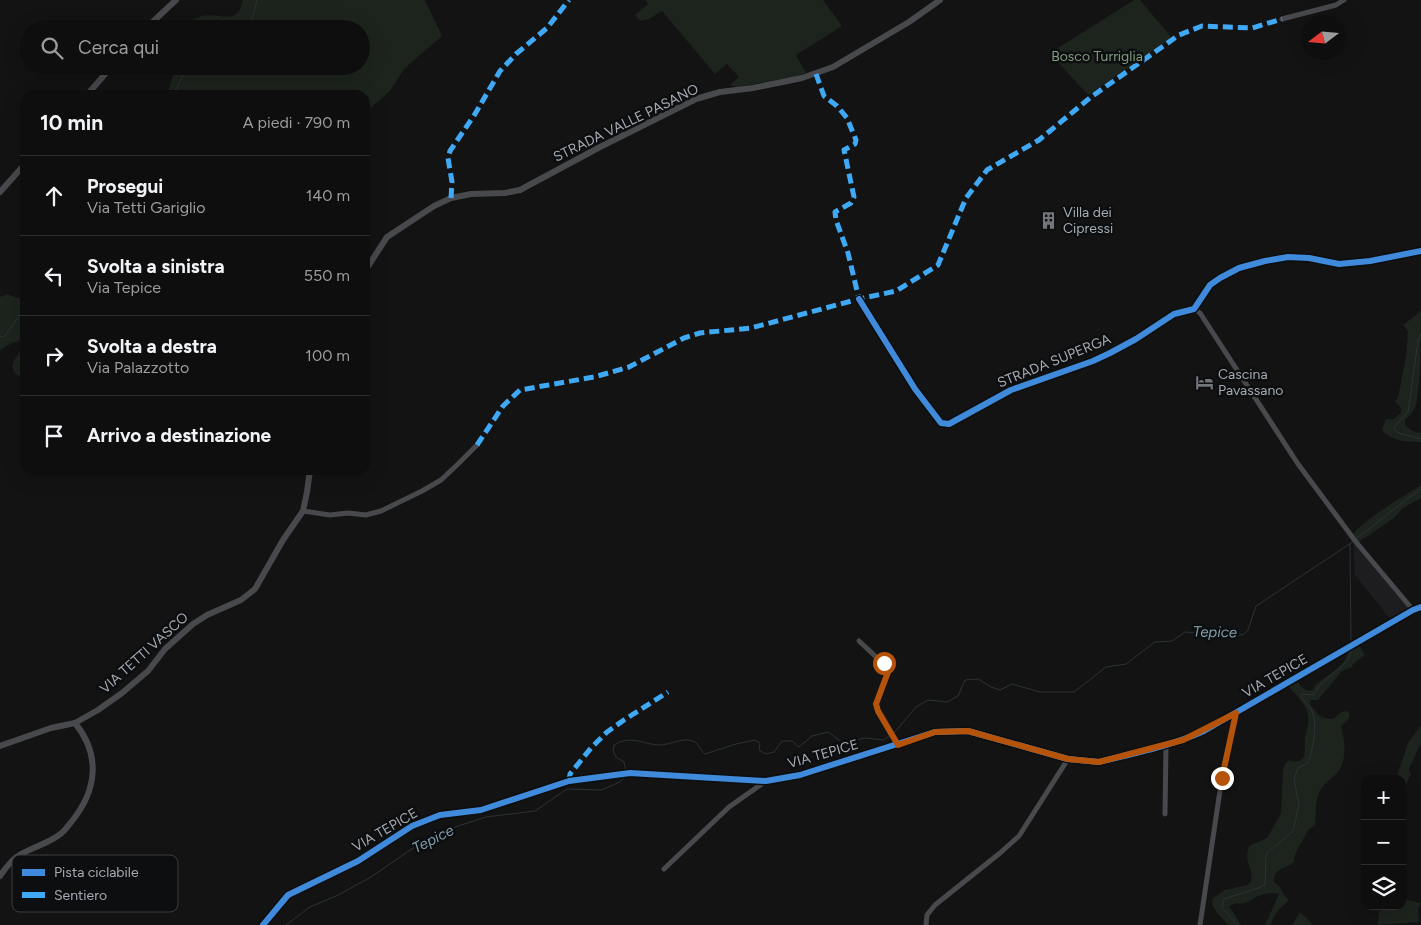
<!DOCTYPE html>
<html lang="it">
<meta charset="utf-8">
<style>
:root{--surface:#0e0e0e;--page:#1c1c1c;--text:#f1f3f6;--muted:#9b9c9e;--line:#2e2e2e}
body{margin:0;font-family:Figtree,sans-serif;background:var(--page);color:var(--text)}
.controls{position:absolute;right:15px;bottom:15px;display:grid;overflow:hidden;border-radius:10px;box-shadow:0 5px 20px #0002}
.controls button{width:45px;height:45px;display:grid;place-items:center;padding:0;border:0;border-bottom:1px solid var(--line);background:var(--surface);color:var(--text);font:25px sans-serif}
.compass{position:absolute;left:1301px;top:15px;width:45px;height:45px;border-radius:50%;background:var(--surface);box-shadow:0 5px 20px #0002;rotate:254deg}
.stop{position:absolute;width:15px;height:15px;margin:-11px;border:4px solid #b45309;border-radius:50%;background:#fff}
.stop.end{background:#b45309;border-color:#fff;box-shadow:0 1px 5px #0008}
.list{margin:0;padding:0;list-style:none}
h2{display:flex;justify-content:space-between;align-items:center;height:65px;margin:0;padding:0 20px;font-size:21px}
h2 small{font-size:16px;font-weight:400;color:var(--muted)}
.list li{display:grid;grid-template-columns:32px 1fr auto;gap:15px;align-items:center;box-sizing:border-box;height:80px;padding:0 20px;border-top:1px solid var(--line)}
.list b{display:block;font-size:19px;white-space:nowrap}
.list p{margin:0;font-size:16px;white-space:nowrap;color:var(--muted)}
.list em{font-size:16px;font-style:normal;color:var(--muted)}
.icon{flex:none;width:28px;height:28px;fill:none;stroke:currentColor;stroke-width:2;stroke-linecap:round;stroke-linejoin:round}
.map{position:relative;flex:none;width:1421px;height:925px;overflow:hidden}
.search{position:absolute;background:var(--surface);box-shadow:0 5px 20px #0002;left:20px;top:20px;width:350px;height:55px;display:flex;align-items:center;gap:12px;box-sizing:border-box;padding:0 18px;border-radius:28px;color:var(--muted);font-size:19px}
.panel{position:absolute;background:var(--surface);box-shadow:0 5px 20px #0002;left:20px;top:90px;width:350px;height:385px;border-radius:15px}
.map>svg:first-child{display:block}
.built{fill:#1d1d1f}
.green{fill:#1d231d}
.lines{fill:none;stroke-linecap:round;stroke-linejoin:round}
.stream{stroke:#2b3337;stroke-width:1}
.minor{stroke:#47494c;stroke-width:5}
.tertiary{stroke:#47494c;stroke-width:6}
.quiet{stroke:#3fa9f5;stroke-width:5;stroke-dasharray:10 5;stroke-linecap:butt}
.cycleway-casing{stroke:#0d0e0f;stroke-width:9}
.cycleway{stroke:#408adc;stroke-width:6}
.route{stroke:#b45309;stroke-width:6}
.labels{text-anchor:middle;dominant-baseline:central;stroke-width:5;stroke-linejoin:round;paint-order:stroke}
.park-label{font-size:14px;fill:#809c7e;stroke:#0d0e0f}
.street-label{font-size:14px;fill:#a5abb3;stroke:#0d0e0f}
.poi-label{font-size:14px;fill:#a5abb3;stroke:#0d0e0f;text-anchor:start}
.water-label{font-size:15px;font-style:italic;fill:#7f9cab;stroke:#0d0e0f}
.key{fill:#0d0e0f;stroke:#3b3d40;stroke-width:1}
.key-label{font-size:14px;fill:#a5abb3}
</style>
<div class="map">
<svg width="1421" height="925" viewBox="0 0 1421 925">
<rect width="100%" height="100%" fill="#131313"/>
<!-- built -->
<path class="built" d="M 1353,542 L 1410,609 L 1391,620 L 1355,575 Z"/>
<!-- green -->
<g class="green">
<path d="M 243,0 L 425,0 L 442,36 L 404,69 L 390,91 L 365,113 L 365,95 L 167,95 L 176,66 L 361,66 L 361,29 L 188,29 C 200,1 229,27 239,11 C 241,8 241,3 243,0 Z"/>
<path d="M 646,0 L 823,0 L 842,26 L 796,55 L 806,73 L 793,77 L 737,87 L 730,85 L 739,77 L 727,64 L 715,74 L 662,11 L 649,19 L 641,21 L 635,15 L 648,4 Z"/>
<path d="M 1134,0 L 1140,0 L 1172,38 L 1088,95 L 1050,53 Z"/>
<path d="M 25,289 L 25,319 L 21,326 L 25,330 L 25,377 L 19,376 L 16,374 C 6,361 21,356 24,343 L 20,341 L 12,343 L 0,350 L 0,297 L 7,294 L 17,298 L 21,298 Z"/>
<path d="M 1421,311 C 1421,334 1421,384 1416,405 C 1414,411 1410,416 1405,420 L 1405,425 L 1412,431 L 1421,433 L 1421,442 C 1408,442 1391,441 1382,430 L 1386,419 L 1394,419 L 1401,413 L 1401,408 L 1395,401 L 1398,398 L 1406,356 L 1408,331 L 1403,325 Z"/>
<path d="M 1421,485 L 1421,498 L 1403,508 L 1394,518 L 1359,542 L 1352,536 C 1360,522 1405,495 1421,485 Z"/>
<path d="M 1359,645 L 1365,655 L 1352,665 L 1353,667 L 1342,671 L 1318,700 L 1311,700 L 1310,704 C 1317,714 1320,719 1333,719 L 1341,712 L 1348,711 L 1350,715 L 1348,720 L 1341,726 C 1345,743 1348,761 1336,774 C 1331,779 1323,784 1320,791 C 1314,801 1317,814 1315,825 L 1308,830 L 1294,857 L 1294,862 C 1286,869 1274,867 1274,882 L 1280,887 L 1284,895 L 1289,900 C 1282,907 1272,915 1271,925 L 1265,925 L 1279,894 C 1273,893 1266,893 1261,895 C 1252,898 1246,906 1237,903 L 1229,906 L 1241,925 L 1228,925 C 1222,917 1209,908 1213,898 L 1225,890 L 1247,885 L 1251,881 C 1254,867 1243,864 1249,846 L 1267,838 L 1281,813 L 1283,770 L 1285,764 L 1289,760 C 1309,766 1304,749 1305,738 C 1307,729 1310,720 1307,711 C 1303,701 1295,694 1288,686 L 1297,681 L 1303,688 L 1309,691 L 1313,689 L 1315,685 C 1325,677 1346,666 1348,652 Z"/>
<path d="M 1421,725 L 1421,743 L 1409,769 L 1411,774 L 1402,792 L 1402,779 L 1396,779 L 1408,743 Z"/>
<path d="M 1408,900 L 1421,903 L 1418,909 L 1419,922 L 1378,925 L 1379,912 L 1386,908 L 1402,906 L 1402,901 Z"/>
<path d="M 1300,912 L 1311,923 L 1312,925 L 1292,925 Z"/>
</g>
<g class="lines">
<!-- stream -->
<g class="stream">
<path d="M 196,29 L 201,22 L 229,28 L 252,20 L 257,0"/>
<path d="M 173,95 L 188,66"/>
<path d="M 1421,334 L 1418,341 L 1408,412 L 1393,428 L 1399,433 L 1421,439"/>
<path d="M 0,337 L 5,336 L 21,313 L 25,303"/>
<path d="M 1357,538 C 1379,522 1399,504 1421,489"/>
<path d="M 1350,544 L 1351,642"/>
<path d="M 894,733 L 916,707 L 928,700 L 947,702 L 958,696 L 965,680 L 978,679 L 991,687 L 1000,690 L 1012,684 L 1040,692 L 1074,692 L 1106,667 L 1126,664 L 1155,642 L 1172,641 L 1185,632 L 1236,636 L 1244,634 L 1248,630 L 1256,606 L 1354,541"/>
<path d="M 626,771 L 624,762 L 616,757 L 613,751 L 614,745 C 632,734 644,745 660,745 C 670,745 685,736 695,742 C 698,744 701,751 705,754 L 736,744 L 755,740 L 760,743 L 759,750 L 766,754 L 774,752 L 782,741 L 792,741 L 799,747 L 812,736 L 828,732 L 843,743 L 865,738 L 884,740 L 890,735"/>
<path d="M 286,925 L 310,907 L 336,896 L 371,877 L 416,846 L 449,829 L 486,817 L 535,811 L 567,789 L 601,790 L 620,782 L 625,777"/>
<path d="M 1237,925 L 1222,907 L 1224,899 C 1238,894 1252,891 1265,885 L 1266,854 L 1293,831 L 1299,805 L 1294,779 L 1298,768 L 1308,763 C 1313,750 1318,724 1312,711 C 1309,705 1302,701 1301,694 L 1314,695 C 1316,691 1319,685 1323,682 C 1333,671 1351,665 1351,649"/>
</g>
<!-- minor -->
<g class="minor">
<path d="M 1282,19 L 1336,5 L 1344,0"/>
<path d="M 859,299 L 915,389 L 941,423 L 949,424 L 1011,390 L 1093,361 L 1110,353 L 1136,339 L 1174,314 L 1194,309 L 1210,285 L 1220,278 L 1239,268 L 1265,261 L 1288,257 L 1309,258 L 1339,264 L 1370,261 L 1421,251"/>
<path d="M 1194,309 L 1200,313 L 1298,464 L 1356,542 L 1413,610"/>
<path d="M 303,511 L 330,515 L 348,513 L 366,515 L 381,511 L 422,491 L 441,480 L 457,465 L 477,445"/>
<path d="M 859,641 L 887,667 L 888,672 L 876,704 L 878,711 L 898,745"/>
<path d="M 1165,814 L 1166,745"/>
<path d="M 664,869 L 729,807 L 766,781"/>
<path d="M 926,925 L 927,915 L 935,905 L 1000,853 L 1019,836 L 1068,759"/>
<path d="M 1200,925 L 1222,777 L 1236,713"/>
</g>
<!-- tertiary -->
<g class="tertiary">
<path d="M 145,29 L 176,0"/>
<path d="M 87,95 L 112,66"/>
<path d="M 0,192 L 25,164"/>
<path d="M 365,271 L 387,237 L 434,206 L 451,198 L 471,194 L 505,193 L 520,190 L 600,147 L 696,99 L 720,92 L 753,88 L 802,78 L 833,67 L 909,22 L 940,0"/>
<path d="M 0,746 L 51,728 L 75,723 L 98,710 L 122,693 L 148,671 L 165,649 L 193,624 L 207,615 L 241,600 L 255,589 L 283,540 L 303,511 L 307,492 L 310,470"/>
<path d="M 0,876 C 6,867 12,859 21,854 C 33,847 47,844 59,835 C 64,832 68,826 72,821 C 97,790 101,755 75,723"/>
<path d="M 263,925 L 288,895 L 358,861 L 412,826 L 440,815 L 481,810 L 569,781 L 630,773 L 766,781 L 800,775 L 935,732 L 968,731 L 1068,759 L 1099,762 C 1135,753 1171,746 1204,731 L 1413,610 L 1421,607"/>
</g>
<!-- quiet -->
<g class="quiet">
<path d="M 816,74 L 824,96 L 837,106 L 847,118 L 856,140 L 855,144 L 844,150 L 854,197 L 851,203 L 835,212 L 836,220 L 848,253 L 859,299 L 896,291 L 938,265 L 966,198 L 987,170 L 1039,140 L 1091,97 L 1179,35 L 1202,26 L 1252,28 L 1282,19"/>
<path d="M 451,198 L 452,182 L 448,158 L 450,151 L 475,114 L 500,71 L 516,54 L 547,28 L 569,0"/>
<path d="M 477,445 L 503,406 L 520,390 L 594,377 L 629,367 L 684,338 L 700,333 L 751,328 L 859,299"/>
<path d="M 569,781 L 570,774 L 591,748 L 607,732 L 624,720 L 668,692"/>
</g>
<defs>
<g id="cycleway">
<path d="M 859,299 L 915,389 L 941,423 L 949,424 L 1011,390 L 1093,361 L 1110,353 L 1136,339 L 1174,314 L 1194,309 L 1210,285 L 1220,278 L 1239,268 L 1265,261 L 1288,257 L 1309,258 L 1339,264 L 1370,261 L 1421,251"/>
<path d="M 263,925 L 288,895 L 358,861 L 412,826 L 440,815 L 481,810 L 569,781 L 630,773 L 766,781 L 800,775 L 935,732 L 968,731 L 1068,759 L 1099,762 C 1135,753 1171,746 1204,731 L 1413,610 L 1421,607"/>
</g>
</defs>
<!-- cycleway casing -->
<use href="#cycleway" class="cycleway-casing"/>
<!-- cycleway -->
<use href="#cycleway" class="cycleway"/>
</g>
<g class="lines">
<!-- route -->
<path class="route" d="M 884,663 L 888,672 L 876,704 L 878,711 L 898,745 L 935,732 L 968,731 L 1068,759 L 1099,762 L 1183,740 L 1236,713 L 1222,778"/>
</g>
<!-- icons -->
<defs>
<symbol id="building-bare" viewBox="-9 -9 18 18"><path d="M-4-6H4V6H1V3H-1V6H-4ZM-2.5-4.3h1.7v1.8h-1.7ZM.8-4.3h1.7v1.8H.8ZM-2.5-1h1.7V.8h-1.7ZM.8-1h1.7V.8H.8Z" fill="#72767b" stroke="#0d0e0f" stroke-width="2.5" paint-order="stroke"/></symbol>
<symbol id="hotel-bare" viewBox="-9 -9 18 18"><path d="M-6-4.5h1.5V1H6V5H4.5V3h-9V5H-6ZM-4 0a1.8 1.8 0 1 1 3.6 0ZM.5 0V-2.5h3Q6-2.5 6 0Z" fill="#72767b" stroke="#0d0e0f" stroke-width="2.5" paint-order="stroke"/></symbol>
</defs>
<g fill-rule="evenodd">
<use href="#building-bare" x="1036" y="208" width="25" height="25"/>
<use href="#hotel-bare" x="1192" y="370" width="25" height="25"/>
</g>
<g class="labels">
<!-- park labels -->
<g class="park-label">
<text x="1097" y="56">Bosco Turriglia</text>
</g>
<!-- street labels -->
<g class="street-label">
<text transform="translate(626 123) rotate(-26)">STRADA VALLE PASANO</text>
<text transform="translate(1054 361) rotate(-22)">STRADA SUPERGA</text>
<text transform="translate(144 653) rotate(-42)">VIA TETTI VASCO</text>
<text transform="translate(1275 676) rotate(-30)">VIA TEPICE</text>
<text transform="translate(823 754) rotate(-16)">VIA TEPICE</text>
<text transform="translate(385 830) rotate(-30)">VIA TEPICE</text>
</g>
<!-- poi labels -->
<g class="poi-label">
<text x="1063" y="212">Villa dei<tspan x="1063" dy="16">Cipressi</tspan></text>
<text x="1218" y="374">Cascina<tspan x="1218" dy="16">Pavassano</tspan></text>
</g>
<!-- water labels -->
<g class="water-label">
<text transform="translate(1215 632) rotate(1)">Tepice</text>
<text transform="translate(433 839) rotate(-27)">Tepice</text>
</g>
</g>
<!-- legend -->
<rect x="12" y="855" width="166" height="57" rx="8" class="key"/>
<rect x="22" y="869" width="23" height="7" fill="#408adc"/>
<rect x="22" y="892" width="23" height="6" fill="#3fa9f5"/>
<g class="key-label">
<text x="54" y="877">Pista ciclabile</text>
<text x="54" y="900">Sentiero</text>
</g>
</svg>
<div class="controls">
<button>+</button>
<button>−</button>
<button><svg class="icon" aria-label="layers" viewBox="0 0 24 24"><path d="M12 4l9 5-9 5-9-5zM3 14l9 5 9-5"/></svg></button>
</div>
<svg class="compass" viewBox="-18 -18 36 36"><path d="M0-13l5 13h-10z" fill="#e53935"/><path d="M0 13l5-13h-10z" fill="#9b9c9e"/></svg>
<div class="stop" style="left:884px;top:663px"></div>
<div class="stop end" style="left:1222px;top:778px"></div>
<div class="search"><svg class="icon" aria-label="search" viewBox="0 0 24 24"><circle cx="10" cy="10" r="6"/><path d="M15 15l6 6"/></svg>Cerca qui</div>
<section class="panel">
<h2>10 min<small>A piedi · 790 m</small></h2>
<ul class="list">
<li><svg class="icon" aria-label="ahead" viewBox="0 0 24 24"><path d="M12 20V5M6 11l6-6 6 6"/></svg><div><b>Prosegui</b><p>Via Tetti Gariglio</p></div><em>140 m</em></li>
<li><svg class="icon" aria-label="left" viewBox="0 0 24 24"><path d="M17 20v-9H6M10 6l-5 5 5 5"/></svg><div><b>Svolta a sinistra</b><p>Via Tepice</p></div><em>550 m</em></li>
<li><svg class="icon" aria-label="right" viewBox="0 0 24 24"><path d="M7 20v-9h11M14 6l5 5-5 5"/></svg><div><b>Svolta a destra</b><p>Via Palazzotto</p></div><em>100 m</em></li>
<li><svg class="icon" aria-label="arrive" viewBox="0 0 24 24"><path d="M6 21V4h12l-3 4 3 4H6"/></svg><div><b>Arrivo a destinazione</b></div></li>
</ul>
</section>
</div>
